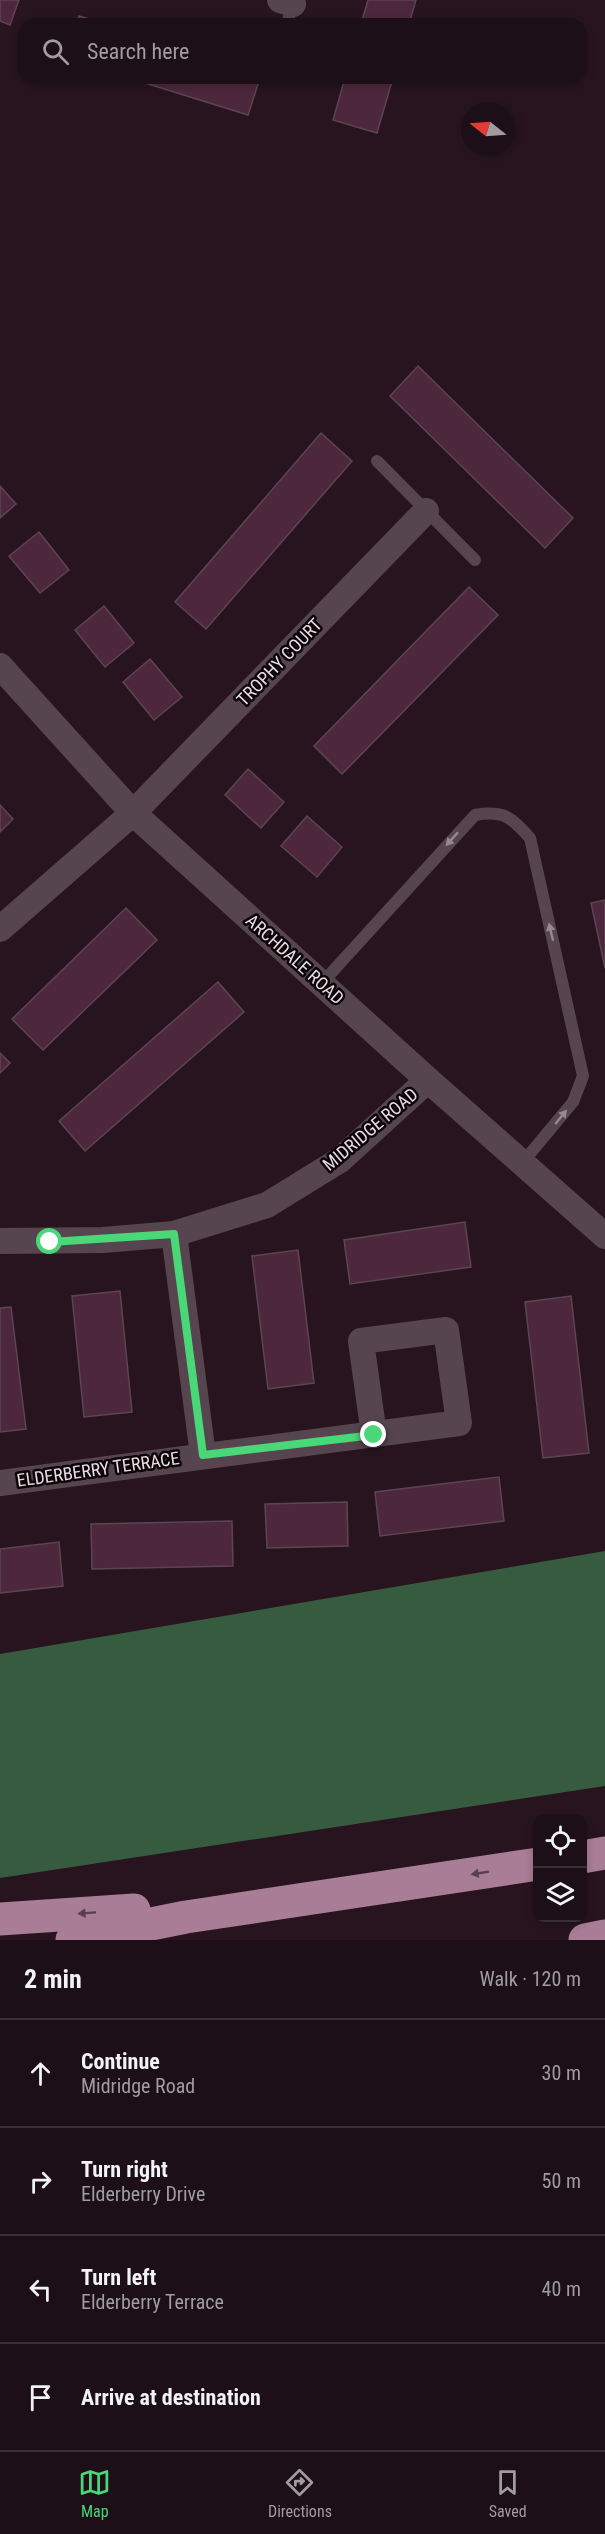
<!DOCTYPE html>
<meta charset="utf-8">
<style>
:root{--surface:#1d0f17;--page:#2a1d24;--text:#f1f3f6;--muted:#a09ca1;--line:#3b2f36;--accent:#4ad778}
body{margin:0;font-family:"Roboto Condensed",sans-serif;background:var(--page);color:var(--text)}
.controls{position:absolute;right:18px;bottom:18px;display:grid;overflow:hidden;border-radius:12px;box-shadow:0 3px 9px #0003}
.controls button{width:54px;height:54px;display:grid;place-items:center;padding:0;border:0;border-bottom:2px solid var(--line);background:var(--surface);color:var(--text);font:30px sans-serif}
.compass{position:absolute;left:461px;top:102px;width:54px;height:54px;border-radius:50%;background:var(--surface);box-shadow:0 3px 9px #0003;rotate:287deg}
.stop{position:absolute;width:18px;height:18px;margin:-14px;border:4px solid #4ad778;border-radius:50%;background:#fff}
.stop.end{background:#4ad778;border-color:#fff;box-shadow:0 2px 6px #0008}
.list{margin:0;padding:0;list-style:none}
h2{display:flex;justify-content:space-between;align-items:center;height:78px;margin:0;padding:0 24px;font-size:26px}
h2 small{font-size:20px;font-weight:400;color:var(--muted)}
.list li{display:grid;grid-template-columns:39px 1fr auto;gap:18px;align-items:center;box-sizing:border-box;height:108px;padding:0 24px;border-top:2px solid var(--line)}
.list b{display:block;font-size:22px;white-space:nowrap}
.list p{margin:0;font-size:20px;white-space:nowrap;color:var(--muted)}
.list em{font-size:20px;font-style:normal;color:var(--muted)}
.icon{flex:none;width:33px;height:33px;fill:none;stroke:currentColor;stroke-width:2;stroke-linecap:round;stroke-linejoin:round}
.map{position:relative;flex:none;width:605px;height:1940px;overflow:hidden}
.search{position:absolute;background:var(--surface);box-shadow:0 3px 9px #0003;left:18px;right:18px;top:18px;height:66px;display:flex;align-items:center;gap:15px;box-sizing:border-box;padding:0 21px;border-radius:18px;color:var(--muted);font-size:22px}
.sheet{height:510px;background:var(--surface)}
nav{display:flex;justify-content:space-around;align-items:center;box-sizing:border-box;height:84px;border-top:2px solid var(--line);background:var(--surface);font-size:16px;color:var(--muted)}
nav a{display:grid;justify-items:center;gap:3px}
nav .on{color:var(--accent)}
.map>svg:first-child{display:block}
.forest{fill:#365b3f}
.building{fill:#4d283d;stroke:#5c4551;stroke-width:1.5}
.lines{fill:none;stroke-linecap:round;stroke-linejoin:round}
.service{stroke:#56454e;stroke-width:12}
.minor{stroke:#56454e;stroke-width:26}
.motorway{stroke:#a97d95;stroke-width:33}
.oneway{fill:#988891}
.oneway2{fill:#5a404e}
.route{stroke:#4ad778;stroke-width:8}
.labels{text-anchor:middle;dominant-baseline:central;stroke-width:5;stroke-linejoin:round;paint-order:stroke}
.street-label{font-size:18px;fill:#e9dbe2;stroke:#0b0407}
</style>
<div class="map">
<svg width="605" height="1940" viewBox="0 0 605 1940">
<rect width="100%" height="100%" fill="#27141f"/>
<!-- forest -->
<path class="forest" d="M 605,1551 L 605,1786 L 0,1878 L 0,1654 Z"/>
<!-- building -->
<g class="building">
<path d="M 0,0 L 19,0 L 10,25 L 0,21 Z"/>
<path d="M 368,0 L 416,0 L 409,24 L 361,24 Z"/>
<path d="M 79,16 L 106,24 L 76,24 Z"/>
<path d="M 129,78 L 260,78 L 248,115 Z"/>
<path d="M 345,78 L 393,78 L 377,133 L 333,120 Z"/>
<path d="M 418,366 L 573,518 L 545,548 L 390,396 Z"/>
<path d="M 321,433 L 352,461 L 206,629 L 175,602 Z"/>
<path d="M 0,486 L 16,504 L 0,518 Z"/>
<path d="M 39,532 L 69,570 L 40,593 L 9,556 Z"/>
<path d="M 469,587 L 498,615 L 342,774 L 314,746 Z"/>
<path d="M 104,606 L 134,643 L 105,667 L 75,630 Z"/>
<path d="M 150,659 L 182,697 L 154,720 L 123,682 Z"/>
<path d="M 248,769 L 284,802 L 261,828 L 225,795 Z"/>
<path d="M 0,805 L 13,819 L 0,832 Z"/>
<path d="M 307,816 L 342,847 L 317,877 L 281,846 Z"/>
<path d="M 605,900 L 605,968 L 591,903 Z"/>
<path d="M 126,908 L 157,940 L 43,1050 L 12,1019 Z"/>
<path d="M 218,982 L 244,1012 L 85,1151 L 59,1121 Z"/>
<path d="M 0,1053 L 10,1063 L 0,1073 Z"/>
<path d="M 465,1222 L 471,1267 L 350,1284 L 344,1240 Z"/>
<path d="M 298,1250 L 314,1383 L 268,1389 L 252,1256 Z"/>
<path d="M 120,1291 L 132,1412 L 84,1417 L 72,1296 Z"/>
<path d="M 571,1296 L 589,1453 L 543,1458 L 525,1302 Z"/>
<path d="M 11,1307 L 26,1429 L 0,1432 L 0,1308 Z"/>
<path d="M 499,1477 L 504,1521 L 380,1536 L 375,1492 Z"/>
<path d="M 347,1502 L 348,1546 L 267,1548 L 265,1504 Z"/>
<path d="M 232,1521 L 233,1566 L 92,1569 L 91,1524 Z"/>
<path d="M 59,1542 L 63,1586 L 0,1593 L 0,1549 Z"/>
</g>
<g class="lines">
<!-- service -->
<g class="service">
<path d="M 287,24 L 293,2"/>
<path d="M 377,461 L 475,560"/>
<path d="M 322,983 L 475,815 C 504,810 511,817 530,838 L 583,1076 L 573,1102 L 523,1162"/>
</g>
<!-- minor -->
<g class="minor">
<path d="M 280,0 L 293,4"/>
<path d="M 0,666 L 133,813 L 428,1080 L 605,1236"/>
<path d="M 0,929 L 133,813 L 426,511"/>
<path d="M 174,1234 L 203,1455"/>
<path d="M 0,1241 L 103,1240 L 174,1234 L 267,1205 L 340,1160 L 428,1080"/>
<path d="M 0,1483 C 153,1462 306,1444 459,1423 L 446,1330 L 361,1341 L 374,1435"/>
</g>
<!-- motorway -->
<g class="motorway">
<path d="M 582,1857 L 605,1853"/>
<path d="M 0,1919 L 134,1910"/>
<path d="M 72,1940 L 186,1917 L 538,1864"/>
<path d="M 585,1940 L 605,1936"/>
</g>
</g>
<!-- one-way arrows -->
<defs><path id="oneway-solid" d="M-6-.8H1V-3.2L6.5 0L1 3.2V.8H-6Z" transform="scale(1.5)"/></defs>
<g class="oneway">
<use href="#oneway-solid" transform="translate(452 839) rotate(132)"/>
<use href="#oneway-solid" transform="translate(551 932) rotate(-103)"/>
<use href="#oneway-solid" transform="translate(561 1117) rotate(-51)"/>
</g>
<g class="oneway2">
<use href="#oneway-solid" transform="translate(480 1873) rotate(171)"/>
<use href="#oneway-solid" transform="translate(87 1913) rotate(176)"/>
</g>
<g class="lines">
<!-- route -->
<path class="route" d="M 50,1242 L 174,1234 L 203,1455 L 374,1435"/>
</g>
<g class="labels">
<!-- street labels -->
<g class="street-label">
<text transform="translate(279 662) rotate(-46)">TROPHY COURT</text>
<text transform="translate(295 959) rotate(42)">ARCHDALE ROAD</text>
<text transform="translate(370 1129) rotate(-40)">MIDRIDGE ROAD</text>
<text transform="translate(98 1469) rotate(-8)">ELDERBERRY TERRACE</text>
</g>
</g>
</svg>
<div class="controls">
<button><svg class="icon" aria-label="locate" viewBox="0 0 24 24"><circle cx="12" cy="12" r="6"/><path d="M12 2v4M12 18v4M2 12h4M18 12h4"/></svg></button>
<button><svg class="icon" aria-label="layers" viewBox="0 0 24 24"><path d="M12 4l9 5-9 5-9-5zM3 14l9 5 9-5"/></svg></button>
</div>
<svg class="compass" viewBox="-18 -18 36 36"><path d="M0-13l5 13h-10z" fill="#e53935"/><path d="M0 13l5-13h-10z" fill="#a09ca1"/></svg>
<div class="stop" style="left:50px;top:1242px"></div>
<div class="stop end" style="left:374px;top:1435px"></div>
<div class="search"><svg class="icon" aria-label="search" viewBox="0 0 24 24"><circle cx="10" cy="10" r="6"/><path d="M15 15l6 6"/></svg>Search here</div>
</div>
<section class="sheet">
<h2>2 min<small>Walk · 120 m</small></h2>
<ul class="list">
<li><svg class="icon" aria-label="ahead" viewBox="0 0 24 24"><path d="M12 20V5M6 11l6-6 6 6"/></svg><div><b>Continue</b><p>Midridge Road</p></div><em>30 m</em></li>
<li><svg class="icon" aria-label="right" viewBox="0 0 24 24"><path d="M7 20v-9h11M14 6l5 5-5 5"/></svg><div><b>Turn right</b><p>Elderberry Drive</p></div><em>50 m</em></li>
<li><svg class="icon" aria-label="left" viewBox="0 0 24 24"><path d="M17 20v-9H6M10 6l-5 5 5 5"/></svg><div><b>Turn left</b><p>Elderberry Terrace</p></div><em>40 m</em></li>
<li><svg class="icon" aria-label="arrive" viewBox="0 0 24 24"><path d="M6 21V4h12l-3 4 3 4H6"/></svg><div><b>Arrive at destination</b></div></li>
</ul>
</section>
<nav>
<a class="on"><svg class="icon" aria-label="map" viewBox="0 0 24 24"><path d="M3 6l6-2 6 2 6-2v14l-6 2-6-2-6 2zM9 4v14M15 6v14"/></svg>Map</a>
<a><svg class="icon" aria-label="directions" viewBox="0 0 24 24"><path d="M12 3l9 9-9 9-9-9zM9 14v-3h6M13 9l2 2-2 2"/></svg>Directions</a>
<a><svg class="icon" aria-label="saved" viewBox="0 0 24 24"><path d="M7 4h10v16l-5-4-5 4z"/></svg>Saved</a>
</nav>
